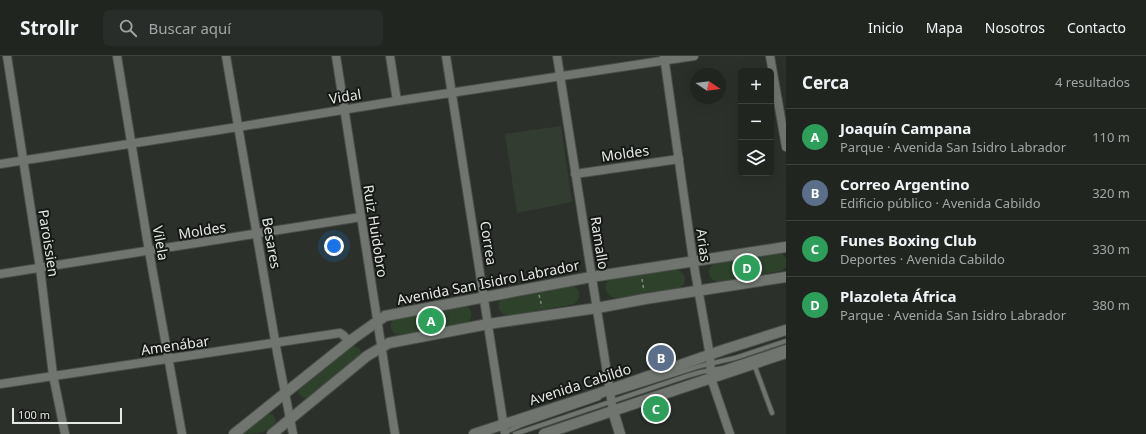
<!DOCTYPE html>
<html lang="es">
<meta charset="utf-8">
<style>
:root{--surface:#202520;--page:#282d29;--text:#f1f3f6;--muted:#a2a5a5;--line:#3d423e;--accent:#8c9099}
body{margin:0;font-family:"Noto Sans",sans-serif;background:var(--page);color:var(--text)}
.controls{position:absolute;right:12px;top:12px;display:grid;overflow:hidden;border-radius:6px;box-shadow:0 4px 16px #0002}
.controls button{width:36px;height:36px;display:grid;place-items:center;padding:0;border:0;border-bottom:1px solid var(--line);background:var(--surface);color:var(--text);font:20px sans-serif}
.compass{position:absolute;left:690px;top:12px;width:36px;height:36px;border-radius:50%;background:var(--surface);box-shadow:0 4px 16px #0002;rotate:103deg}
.scale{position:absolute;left:12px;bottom:10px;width:110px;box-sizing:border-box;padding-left:4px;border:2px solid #e5e8e4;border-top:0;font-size:11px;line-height:14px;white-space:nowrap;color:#e5e8e4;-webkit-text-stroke:3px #151815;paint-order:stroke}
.you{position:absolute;left:334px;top:190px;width:14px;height:14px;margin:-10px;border:3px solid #fff;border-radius:50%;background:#1a73e8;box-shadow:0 0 0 6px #1a73e833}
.badge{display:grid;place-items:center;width:26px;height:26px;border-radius:50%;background:var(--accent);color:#fff;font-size:13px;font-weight:700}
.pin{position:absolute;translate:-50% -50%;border:2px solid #fff;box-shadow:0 1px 4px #0006}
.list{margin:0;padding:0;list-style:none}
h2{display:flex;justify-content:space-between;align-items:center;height:52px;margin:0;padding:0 16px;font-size:17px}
h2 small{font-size:13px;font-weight:400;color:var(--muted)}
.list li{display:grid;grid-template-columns:26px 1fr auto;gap:12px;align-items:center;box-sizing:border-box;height:56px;padding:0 16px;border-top:1px solid var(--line)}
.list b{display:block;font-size:15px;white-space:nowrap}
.list p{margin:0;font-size:13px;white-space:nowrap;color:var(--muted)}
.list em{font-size:13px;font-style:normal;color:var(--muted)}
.icon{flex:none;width:22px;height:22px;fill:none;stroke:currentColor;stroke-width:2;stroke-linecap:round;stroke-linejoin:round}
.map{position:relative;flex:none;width:786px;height:378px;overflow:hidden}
header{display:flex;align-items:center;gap:24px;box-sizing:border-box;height:56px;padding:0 20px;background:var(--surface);border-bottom:1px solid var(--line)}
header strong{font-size:19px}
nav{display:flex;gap:22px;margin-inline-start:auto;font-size:14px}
.search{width:280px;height:36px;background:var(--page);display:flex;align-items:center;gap:10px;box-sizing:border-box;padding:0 14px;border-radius:6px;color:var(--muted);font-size:15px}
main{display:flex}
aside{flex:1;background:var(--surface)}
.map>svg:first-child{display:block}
.built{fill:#333c31}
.green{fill:#2e412b}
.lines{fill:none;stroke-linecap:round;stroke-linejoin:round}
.service-casing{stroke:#4a4f49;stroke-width:6}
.minor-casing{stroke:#4a4f49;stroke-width:10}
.tertiary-casing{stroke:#4a4f49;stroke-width:12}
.secondary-casing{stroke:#4a4f49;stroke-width:12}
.path{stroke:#858a84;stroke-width:1.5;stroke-dasharray:3 3;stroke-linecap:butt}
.service{stroke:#70766f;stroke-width:4}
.minor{stroke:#70766f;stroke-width:8}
.tertiary{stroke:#70766f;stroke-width:10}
.secondary{stroke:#70766f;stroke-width:10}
.labels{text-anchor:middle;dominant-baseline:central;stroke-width:4;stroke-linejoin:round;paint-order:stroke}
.street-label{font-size:14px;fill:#e5e8e4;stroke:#151815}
</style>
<header>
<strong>Strollr</strong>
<div class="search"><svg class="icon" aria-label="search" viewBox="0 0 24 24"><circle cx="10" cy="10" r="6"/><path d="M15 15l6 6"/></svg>Buscar aquí</div>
<nav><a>Inicio</a><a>Mapa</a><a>Nosotros</a><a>Contacto</a></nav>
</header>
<main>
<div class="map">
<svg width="786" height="378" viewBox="0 0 786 378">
<rect width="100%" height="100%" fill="#2b312a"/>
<!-- built -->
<path class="built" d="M 561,70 L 572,146 L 517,157 L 505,78 Z"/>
<!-- green -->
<g class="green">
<path d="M 776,197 L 782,198 L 786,202 L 786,211 L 781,215 L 719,226 C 707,225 705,211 717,207 Z"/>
<path d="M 665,213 C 673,213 682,212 685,222 L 684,228 L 679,232 L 616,242 C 605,240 602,230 610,223 Z"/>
<path d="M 572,229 C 581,233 582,242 574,248 L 509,260 C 498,258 495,248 503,241 Z"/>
<path d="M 464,249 C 473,252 474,262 466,268 L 401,279 C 392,279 388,271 393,263 Z"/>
<path d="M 354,290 L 360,293 L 361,297 L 359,301 L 308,341 C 303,343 300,341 298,336 L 299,331 L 350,291 Z"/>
<path d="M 267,357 L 274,359 L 276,365 C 269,378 255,378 241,378 Z"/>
</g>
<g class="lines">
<defs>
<g id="service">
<path d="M 754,308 L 772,357"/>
<path d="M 609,339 L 700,310 L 735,302 L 786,285"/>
<path d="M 504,377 L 521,369 L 599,342"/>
<path d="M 515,378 L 687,320 L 701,316 L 723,312 L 786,291"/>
</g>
<g id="minor">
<path d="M 7,0 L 40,212 L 53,319 L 65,378"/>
<path d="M 117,0 L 149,195 L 182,378"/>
<path d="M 226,0 L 277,296 L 293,378"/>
<path d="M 336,0 L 395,378"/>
<path d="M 390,0 L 397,45"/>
<path d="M 446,0 L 505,378"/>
<path d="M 557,0 L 613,355"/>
<path d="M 664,0 L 693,204 L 710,300 L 711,322 L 730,378"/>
<path d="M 770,0 L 786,91"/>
<path d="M 0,108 L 238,71 L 397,45 L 694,0"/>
<path d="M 575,118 L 679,103"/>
<path d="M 0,218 L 361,161"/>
<path d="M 0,328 L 340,277 L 343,279 L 350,286"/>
</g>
<g id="tertiary">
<path d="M 613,355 L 620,378"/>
<path d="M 234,378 L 354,282 L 385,260 L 591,221 L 786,191"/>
<path d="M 272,378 L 367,300 L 389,287 L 488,268 L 597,252 L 645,243 L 786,221"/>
</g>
<g id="secondary">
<path d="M 474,378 L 600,337 L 726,293 L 786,274"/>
<path d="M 544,378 L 786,297"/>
</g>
</defs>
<!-- service casing -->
<use href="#service" class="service-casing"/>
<!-- minor casing -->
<use href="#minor" class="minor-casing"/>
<!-- tertiary casing -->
<use href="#tertiary" class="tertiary-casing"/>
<!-- secondary casing -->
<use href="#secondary" class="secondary-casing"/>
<!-- path -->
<g class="path">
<path d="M 739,206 L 742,220"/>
<path d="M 642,223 L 644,235"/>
<path d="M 539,239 L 542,251"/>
<path d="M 436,258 L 437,270"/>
</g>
<!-- service -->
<use href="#service" class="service"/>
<!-- minor -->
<use href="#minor" class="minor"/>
<!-- tertiary -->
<use href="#tertiary" class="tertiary"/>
<!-- secondary -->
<use href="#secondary" class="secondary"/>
</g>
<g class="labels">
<!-- street labels -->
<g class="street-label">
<text transform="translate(345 40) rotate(-9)">Vidal</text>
<text transform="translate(625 97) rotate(-8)">Moldes</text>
<text transform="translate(202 174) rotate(-9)">Moldes</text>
<text transform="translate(376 175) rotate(81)">Ruiz Huidobro</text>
<text transform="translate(49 187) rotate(81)">Paroissien</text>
<text transform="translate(161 187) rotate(80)">Vilela</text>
<text transform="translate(272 187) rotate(80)">Besares</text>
<text transform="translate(489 187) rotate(81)">Correa</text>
<text transform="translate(600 187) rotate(81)">Ramallo</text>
<text transform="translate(704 189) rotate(82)">Arias</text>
<text transform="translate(488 226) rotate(-11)">Avenida San Isidro Labrador</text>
<text transform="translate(175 289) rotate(-8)">Amenábar</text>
<text transform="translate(580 328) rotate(-18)">Avenida Cabildo</text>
</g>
</g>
</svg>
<div class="controls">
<button>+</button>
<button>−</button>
<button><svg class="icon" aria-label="layers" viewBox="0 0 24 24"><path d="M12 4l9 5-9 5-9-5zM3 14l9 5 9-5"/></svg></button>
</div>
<svg class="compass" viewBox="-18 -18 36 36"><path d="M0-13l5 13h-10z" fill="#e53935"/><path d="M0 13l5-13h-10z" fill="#a2a5a5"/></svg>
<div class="scale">100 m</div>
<div class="you"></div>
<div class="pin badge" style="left:431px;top:265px;background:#2e9e5b">A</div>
<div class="pin badge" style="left:661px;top:302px;background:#5c6f8a">B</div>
<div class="pin badge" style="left:656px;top:353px;background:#2e9e5b">C</div>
<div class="pin badge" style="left:747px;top:212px;background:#2e9e5b">D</div>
</div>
<aside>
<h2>Cerca<small>4 resultados</small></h2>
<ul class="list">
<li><span class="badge" style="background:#2e9e5b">A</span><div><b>Joaquín Campana</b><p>Parque · Avenida San Isidro Labrador</p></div><em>110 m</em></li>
<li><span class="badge" style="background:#5c6f8a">B</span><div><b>Correo Argentino</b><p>Edificio público · Avenida Cabildo</p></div><em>320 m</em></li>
<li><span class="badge" style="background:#2e9e5b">C</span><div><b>Funes Boxing Club</b><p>Deportes · Avenida Cabildo</p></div><em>330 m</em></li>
<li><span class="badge" style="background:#2e9e5b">D</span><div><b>Plazoleta África</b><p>Parque · Avenida San Isidro Labrador</p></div><em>380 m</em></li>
</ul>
</aside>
</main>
